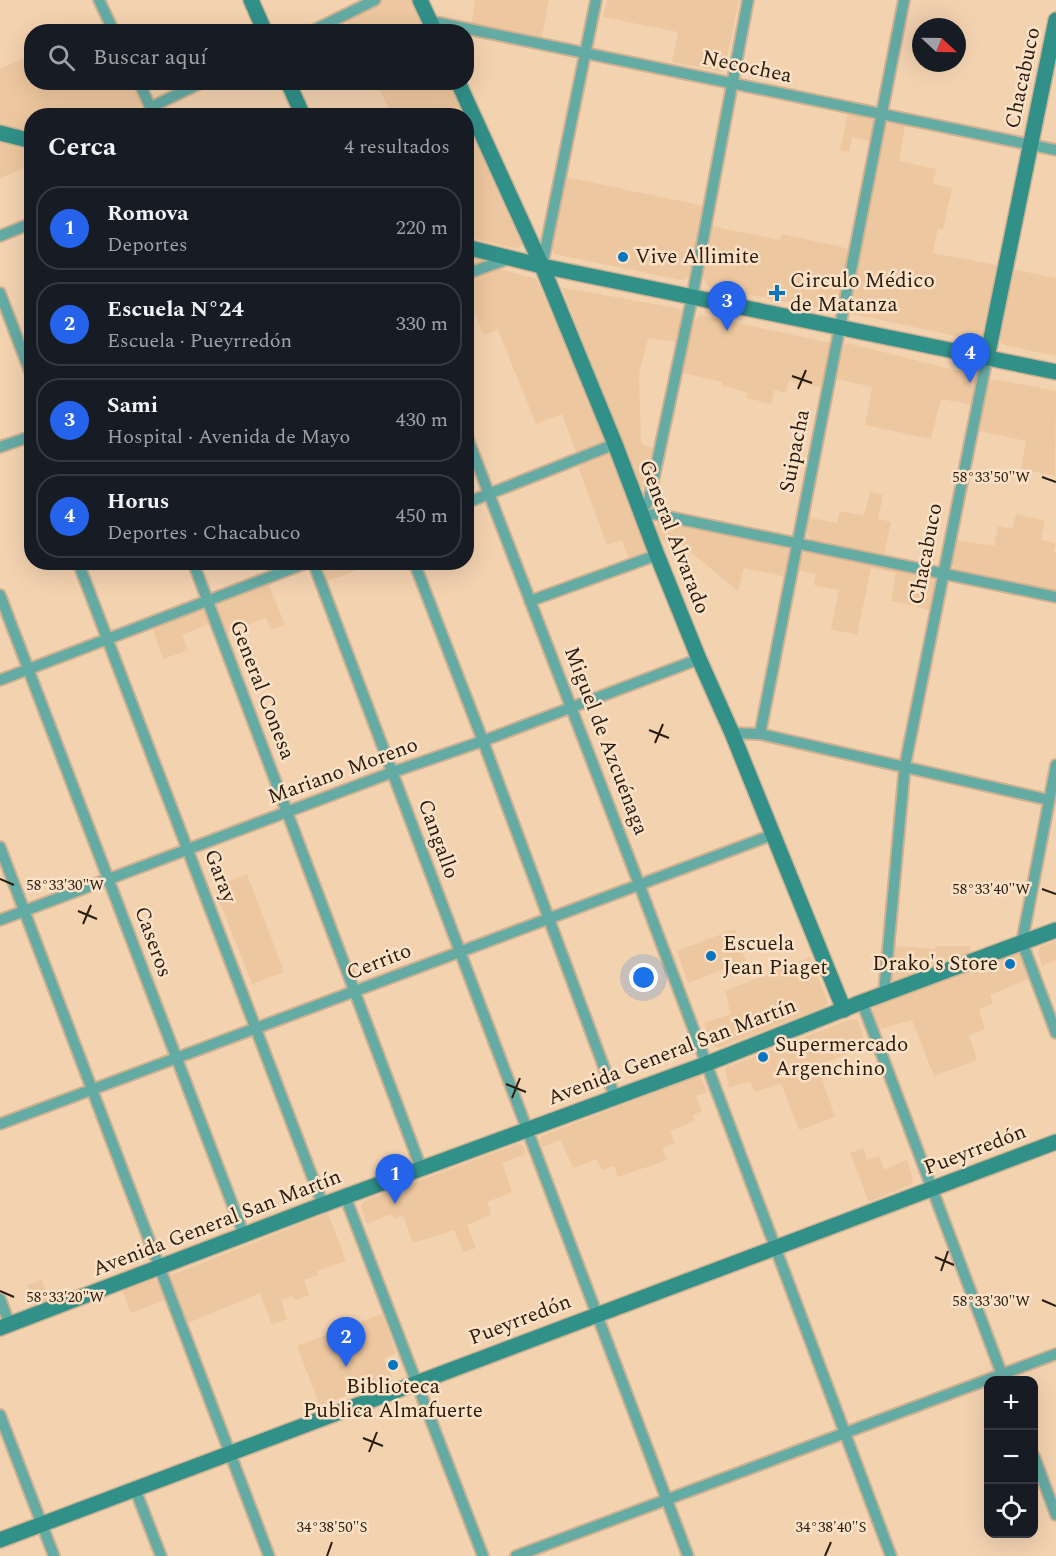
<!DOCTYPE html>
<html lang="es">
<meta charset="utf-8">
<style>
:root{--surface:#171b24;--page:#20242c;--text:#f1f3f6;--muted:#9ea1a6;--line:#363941;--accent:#2563eb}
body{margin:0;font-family:Spectral,serif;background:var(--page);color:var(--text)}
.controls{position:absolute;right:18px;bottom:18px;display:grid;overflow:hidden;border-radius:12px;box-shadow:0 6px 24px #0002}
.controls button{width:54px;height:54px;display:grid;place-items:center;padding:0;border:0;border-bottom:2px solid var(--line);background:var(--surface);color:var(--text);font:30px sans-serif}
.compass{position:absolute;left:912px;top:18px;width:54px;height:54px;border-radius:50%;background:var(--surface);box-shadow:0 6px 24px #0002;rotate:112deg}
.you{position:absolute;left:644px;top:978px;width:21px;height:21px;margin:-15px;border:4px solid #fff;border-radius:50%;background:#1a73e8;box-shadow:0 0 0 9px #1a73e833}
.badge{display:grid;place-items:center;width:39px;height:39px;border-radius:50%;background:var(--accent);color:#fff;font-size:20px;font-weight:700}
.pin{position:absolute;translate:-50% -50px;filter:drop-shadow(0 2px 3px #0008)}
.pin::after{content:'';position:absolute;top:32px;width:21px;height:18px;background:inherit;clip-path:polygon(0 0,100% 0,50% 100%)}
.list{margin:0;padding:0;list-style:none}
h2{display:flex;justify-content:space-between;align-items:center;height:78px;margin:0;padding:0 24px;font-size:26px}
h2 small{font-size:20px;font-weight:400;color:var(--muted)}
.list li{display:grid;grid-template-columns:39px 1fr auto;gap:18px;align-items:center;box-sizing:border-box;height:84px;margin:0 12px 12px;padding:0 12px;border:2px solid var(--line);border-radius:24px}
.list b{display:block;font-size:22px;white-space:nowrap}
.list p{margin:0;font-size:20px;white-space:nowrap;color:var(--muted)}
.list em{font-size:20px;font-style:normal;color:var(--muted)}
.icon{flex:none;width:33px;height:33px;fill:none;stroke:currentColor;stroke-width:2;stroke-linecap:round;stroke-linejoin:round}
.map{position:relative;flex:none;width:1056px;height:1556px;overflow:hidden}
.search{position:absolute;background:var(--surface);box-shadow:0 6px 24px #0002;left:24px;top:24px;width:450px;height:66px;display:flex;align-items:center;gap:15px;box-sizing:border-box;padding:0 21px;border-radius:24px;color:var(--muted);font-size:22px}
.panel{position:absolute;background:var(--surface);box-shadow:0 6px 24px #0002;left:24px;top:108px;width:450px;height:462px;border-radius:24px}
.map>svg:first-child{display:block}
.built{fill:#edc79f}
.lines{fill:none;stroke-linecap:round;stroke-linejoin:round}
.street-casing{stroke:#ceb193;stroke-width:14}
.secondary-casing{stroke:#ceb193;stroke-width:18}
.street{stroke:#64aba4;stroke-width:10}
.secondary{stroke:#319088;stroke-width:15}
.ticks{fill:none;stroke:#281c0f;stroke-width:2}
.poi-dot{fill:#0675c0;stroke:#fce1c6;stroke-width:2}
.labels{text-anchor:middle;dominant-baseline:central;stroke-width:5;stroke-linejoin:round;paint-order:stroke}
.street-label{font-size:21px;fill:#281c0f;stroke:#fce1c6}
.poi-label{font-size:21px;fill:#281c0f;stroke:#fce1c6;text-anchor:start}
.ticks-label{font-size:15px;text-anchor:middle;fill:#281c0f;stroke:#fce1c6;stroke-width:5;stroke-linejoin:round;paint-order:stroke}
</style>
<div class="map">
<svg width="1056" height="1556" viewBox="0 0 1056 1556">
<rect width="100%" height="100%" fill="#f3d2b0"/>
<!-- built -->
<g class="built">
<path d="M 381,0 L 415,0 L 429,31 L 351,31 L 344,17 Z"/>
<path d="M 475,0 L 549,0 L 541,40 L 471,26 Z"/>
<path d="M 607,0 L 739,0 L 724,72 L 672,62 L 678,32 L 603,17 Z"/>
<path d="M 31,55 L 32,82 L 132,83 L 147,115 L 32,116 L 31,132 L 0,126 L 0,69 Z"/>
<path d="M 376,83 L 451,83 L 466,115 L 392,115 Z"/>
<path d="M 848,112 L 870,117 L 876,122 L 872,142 L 852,137 L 849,152 L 840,150 Z"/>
<path d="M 466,116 L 526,242 L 520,247 L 514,248 L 467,237 Z"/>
<path d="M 890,122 L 905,125 L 899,161 L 936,169 L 933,184 L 952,188 L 943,229 L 938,229 L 933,253 L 1001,266 L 983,340 L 979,341 L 853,314 L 851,303 L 884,129 Z"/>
<path d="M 0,139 L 31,147 L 31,164 L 0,179 Z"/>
<path d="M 565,177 L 704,206 L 692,273 L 686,279 L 681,280 L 554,254 L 551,242 Z"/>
<path d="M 711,226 L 780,240 L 782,234 L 850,249 L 838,307 L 830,311 L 708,286 L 702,277 Z"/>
<path d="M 466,253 L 486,259 L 486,262 L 467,268 Z"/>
<path d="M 491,269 L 500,269 L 536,279 L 607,438 L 607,442 L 577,455 L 562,414 L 536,424 L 498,330 L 484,335 L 476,315 L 467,318 L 467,277 Z"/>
<path d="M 1011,269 L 1056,278 L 1056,356 L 1004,345 L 997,339 Z"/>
<path d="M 559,287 L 676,308 L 683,312 L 678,342 L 648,338 L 639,375 L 641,444 L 656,449 L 646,486 L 642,488 L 638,486 L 562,288 Z"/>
<path d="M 700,315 L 831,343 L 833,345 L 825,388 L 789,380 L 786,393 L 774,390 L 771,404 L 746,398 L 747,392 L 722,386 L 722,382 L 682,373 L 692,324 Z"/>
<path d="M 847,343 L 974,375 L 978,380 L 972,405 L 941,399 L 931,439 L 865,425 L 872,387 L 837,379 L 844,346 Z"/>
<path d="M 994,379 L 1056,391 L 1055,476 L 1021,469 L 1026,441 L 979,431 L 988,385 L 990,381 Z"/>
<path d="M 610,452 L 613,454 L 650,547 L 644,554 L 629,559 L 622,540 L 607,545 L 577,464 Z"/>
<path d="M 870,492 L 883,495 L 878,519 L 891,522 L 884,556 L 813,541 L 809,537 L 804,528 L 807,517 L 837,523 L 840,511 L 864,516 Z"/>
<path d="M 1016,514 L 1045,521 L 1041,540 L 1056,543 L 1054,552 L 1056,553 L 1056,592 L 959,571 L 952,565 L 951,561 L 956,540 L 994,546 L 998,526 L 1012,529 Z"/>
<path d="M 659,521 L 784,547 L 790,551 L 791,555 L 787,577 L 744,568 L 738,591 L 675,539 L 660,542 L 655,529 Z"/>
<path d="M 811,550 L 934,577 L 936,587 L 930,610 L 891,601 L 896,573 L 871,568 L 857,635 L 831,629 L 839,590 L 814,585 L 816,574 L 797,570 L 800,557 L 803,553 Z"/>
<path d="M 323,563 L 358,563 L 360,569 L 324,582 L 320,571 Z"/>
<path d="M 268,583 L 285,625 L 271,630 L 266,618 L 224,634 L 216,614 L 219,602 Z"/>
<path d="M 198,609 L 203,609 L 206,612 L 211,623 L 182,635 L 188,650 L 163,659 L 152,627 Z"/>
<path d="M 247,874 L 284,972 L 252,984 L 214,887 Z"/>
<path d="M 735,929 L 746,961 L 688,983 L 677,951 Z"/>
<path d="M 1056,941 L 1056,960 L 1042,966 L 1038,952 L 1040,947 Z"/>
<path d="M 894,946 L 935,949 L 935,946 L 971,946 L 970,957 L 892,983 L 890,981 Z"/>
<path d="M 1022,950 L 1028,979 L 990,995 L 993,1004 L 979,1009 L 985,1030 L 969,1035 L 977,1060 L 934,1076 L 912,1020 L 880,1029 L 873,1011 L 875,1005 Z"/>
<path d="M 810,957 L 828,1003 L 824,1007 L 718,1048 L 712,1045 L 704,1023 L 731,1014 L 725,991 Z"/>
<path d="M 851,1019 L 857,1020 L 866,1045 L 828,1062 L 832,1075 L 822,1079 L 835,1117 L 799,1130 L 781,1083 L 755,1092 L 750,1081 L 729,1088 L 725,1068 Z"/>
<path d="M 698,1076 L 701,1078 L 707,1092 L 696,1096 L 702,1111 L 693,1115 L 695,1121 L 670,1131 L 675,1143 L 662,1148 L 667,1160 L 618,1177 L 614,1166 L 602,1170 L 596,1159 L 573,1168 L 561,1140 L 542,1147 L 540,1141 L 542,1136 Z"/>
<path d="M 518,1144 L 523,1145 L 526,1154 L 502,1163 L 512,1192 L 487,1202 L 491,1215 L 467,1225 L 476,1248 L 463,1252 L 454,1230 L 413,1243 L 403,1216 L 394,1219 L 391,1214 L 367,1224 L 361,1206 L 364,1201 Z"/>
<path d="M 863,1148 L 867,1160 L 879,1156 L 884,1170 L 907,1160 L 913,1179 L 912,1184 L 869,1202 L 850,1153 Z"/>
<path d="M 328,1213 L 346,1261 L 317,1271 L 318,1275 L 304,1280 L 309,1295 L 295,1300 L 293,1296 L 281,1300 L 287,1319 L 272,1325 L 260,1293 L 186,1324 L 171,1277 L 172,1275 Z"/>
<path d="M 154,1277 L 165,1300 L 131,1313 L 121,1287 Z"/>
<path d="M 42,1280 L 50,1305 L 36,1311 L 27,1285 Z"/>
<path d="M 382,1314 L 396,1353 L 384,1358 L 392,1377 L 320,1406 L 297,1346 Z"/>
</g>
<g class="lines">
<defs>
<g id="street">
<path d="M 99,0 L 114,32"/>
<path d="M 430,21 L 1056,150"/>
<path d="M 310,32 L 375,0"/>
<path d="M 139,82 L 154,116"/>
<path d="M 151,107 L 203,82"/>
<path d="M 0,236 L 32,223"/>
<path d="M 542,266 L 596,0"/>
<path d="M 466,274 L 511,258"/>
<path d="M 0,293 L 32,377"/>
<path d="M 466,434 L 639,884 L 891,1556"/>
<path d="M 0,447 L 32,436"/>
<path d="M 466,503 L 615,444"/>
<path d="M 639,507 L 646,505 L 649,500 L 692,298 L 748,0"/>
<path d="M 642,516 L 655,514 L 1056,597"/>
<path d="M 78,562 L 323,1205"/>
<path d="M 193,562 L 421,1168"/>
<path d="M 313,562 L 688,1556"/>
<path d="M 414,562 L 483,741 L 615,1097"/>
<path d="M 0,595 L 244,1235"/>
<path d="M 530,601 L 657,555"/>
<path d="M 0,680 L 309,562"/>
<path d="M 732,733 L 760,734 L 1049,800"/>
<path d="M 760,734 L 904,0"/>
<path d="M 1056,765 L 1022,942 L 1056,1033"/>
<path d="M 0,847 L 269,1556"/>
<path d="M 0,920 L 393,772 L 483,741 L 699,659"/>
<path d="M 884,994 L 905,765 L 987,358"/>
<path d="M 862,1002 L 1004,1380"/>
<path d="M 0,1124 L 772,835"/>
<path d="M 345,1196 L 483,1556"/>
<path d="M 0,1299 L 10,1325"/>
<path d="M 0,1415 L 54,1556"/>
<path d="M 1034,1456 L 1056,1515"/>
<path d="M 135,1489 L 161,1556"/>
<path d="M 516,1556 L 1056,1354"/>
</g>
<g id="secondary">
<path d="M 251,0 L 265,32"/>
<path d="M 420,0 L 435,32"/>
<path d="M 288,82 L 303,116"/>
<path d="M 458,82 L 542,266 L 615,444 L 657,555 L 699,659 L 732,733 L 844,1010"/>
<path d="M 0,133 L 32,141"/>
<path d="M 466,247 L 542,266 L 1056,372"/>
<path d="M 987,358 L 1056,20"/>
<path d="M 0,1328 L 314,1208 L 706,1064 L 862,1002 L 1056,930"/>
<path d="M 0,1540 L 1056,1142"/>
</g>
</defs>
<!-- street casing -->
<use href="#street" class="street-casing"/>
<!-- secondary casing -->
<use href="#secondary" class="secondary-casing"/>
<!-- street -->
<use href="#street" class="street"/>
<!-- secondary -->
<use href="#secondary" class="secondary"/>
</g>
<!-- ticks -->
<path class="ticks" d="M 792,376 L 812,383M 798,389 L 806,370M 1042,477 L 1056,482M 649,730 L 669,738M 655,743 L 663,724M 0,879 L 14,885M 1042,889 L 1056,894M 78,911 L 97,919M 83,924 L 91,905M 506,1084 L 526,1092M 512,1098 L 520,1078M 935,1257 L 954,1265M 941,1271 L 948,1251M 0,1291 L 14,1297M 1042,1300 L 1056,1306M 363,1438 L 383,1446M 369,1452 L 377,1432M 327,1556 L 332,1542M 825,1556 L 831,1542"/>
<!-- markers -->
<g class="poi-dot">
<circle cx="623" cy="257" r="6"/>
<path d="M774 284h6v6h6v6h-6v6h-6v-6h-6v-6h6z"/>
<circle cx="711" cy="956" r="6"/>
<circle cx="1010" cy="964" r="6"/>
<circle cx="763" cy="1057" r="6"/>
<circle cx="393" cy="1365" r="6"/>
</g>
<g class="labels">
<!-- street labels -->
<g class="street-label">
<text transform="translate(747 67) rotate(12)">Necochea</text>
<text transform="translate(1023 78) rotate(-78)">Chacabuco</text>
<text transform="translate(795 451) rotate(-79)">Suipacha</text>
<text transform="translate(674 537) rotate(69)">General Alvarado</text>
<text transform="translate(926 554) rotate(-79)">Chacabuco</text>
<text transform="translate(262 690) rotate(69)">General Conesa</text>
<text transform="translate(606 741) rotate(69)">Miguel de Azcuénaga</text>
<text transform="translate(343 771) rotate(-20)">Mariano Moreno</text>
<text transform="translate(438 839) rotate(70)">Cangallo</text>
<text transform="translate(220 876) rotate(69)">Garay</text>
<text transform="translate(153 942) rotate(70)">Caseros</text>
<text transform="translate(379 962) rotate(-21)">Cerrito</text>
<text transform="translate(672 1052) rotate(-21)">Avenida General San Martín</text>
<text transform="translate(975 1150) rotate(-21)">Pueyrredón</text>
<text transform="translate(217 1223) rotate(-21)">Avenida General San Martín</text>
<text transform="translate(520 1320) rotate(-21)">Pueyrredón</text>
</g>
<!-- poi labels -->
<g class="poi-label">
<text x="635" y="257">Vive Allimite</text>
<text x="790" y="281">Circulo Médico<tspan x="790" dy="24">de Matanza</tspan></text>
<text x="723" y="944">Escuela<tspan x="723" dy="24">Jean Piaget</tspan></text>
<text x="998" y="964" text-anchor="end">Drako's Store</text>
<text x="775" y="1045">Supermercado<tspan x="775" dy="24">Argenchino</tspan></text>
<text x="393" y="1387" text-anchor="middle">Biblioteca<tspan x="393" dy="24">Publica Almafuerte</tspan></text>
</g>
</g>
<g class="ticks-label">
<text x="991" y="482">58°33'50"W</text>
<text x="65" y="890">58°33'30"W</text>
<text x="991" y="894">58°33'40"W</text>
<text x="65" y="1302">58°33'20"W</text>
<text x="991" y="1306">58°33'30"W</text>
<text x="332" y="1532">34°38'50"S</text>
<text x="831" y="1532">34°38'40"S</text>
</g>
</svg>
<div class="controls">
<button>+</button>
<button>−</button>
<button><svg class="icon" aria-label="locate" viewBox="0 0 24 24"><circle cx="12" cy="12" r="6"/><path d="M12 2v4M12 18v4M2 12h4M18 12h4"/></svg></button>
</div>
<svg class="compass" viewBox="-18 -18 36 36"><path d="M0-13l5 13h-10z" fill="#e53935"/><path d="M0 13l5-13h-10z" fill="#9ea1a6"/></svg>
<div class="you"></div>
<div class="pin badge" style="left:395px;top:1204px">1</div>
<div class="pin badge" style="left:346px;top:1367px">2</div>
<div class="pin badge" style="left:727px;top:331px">3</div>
<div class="pin badge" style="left:970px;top:383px">4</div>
<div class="search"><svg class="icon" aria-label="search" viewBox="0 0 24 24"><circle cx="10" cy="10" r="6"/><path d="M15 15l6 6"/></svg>Buscar aquí</div>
<section class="panel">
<h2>Cerca<small>4 resultados</small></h2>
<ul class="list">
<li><span class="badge">1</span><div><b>Romova</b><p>Deportes</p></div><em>220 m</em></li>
<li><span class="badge">2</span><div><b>Escuela N°24</b><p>Escuela · Pueyrredón</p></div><em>330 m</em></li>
<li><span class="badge">3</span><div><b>Sami</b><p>Hospital · Avenida de Mayo</p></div><em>430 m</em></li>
<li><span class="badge">4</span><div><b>Horus</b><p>Deportes · Chacabuco</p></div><em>450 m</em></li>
</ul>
</section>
</div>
